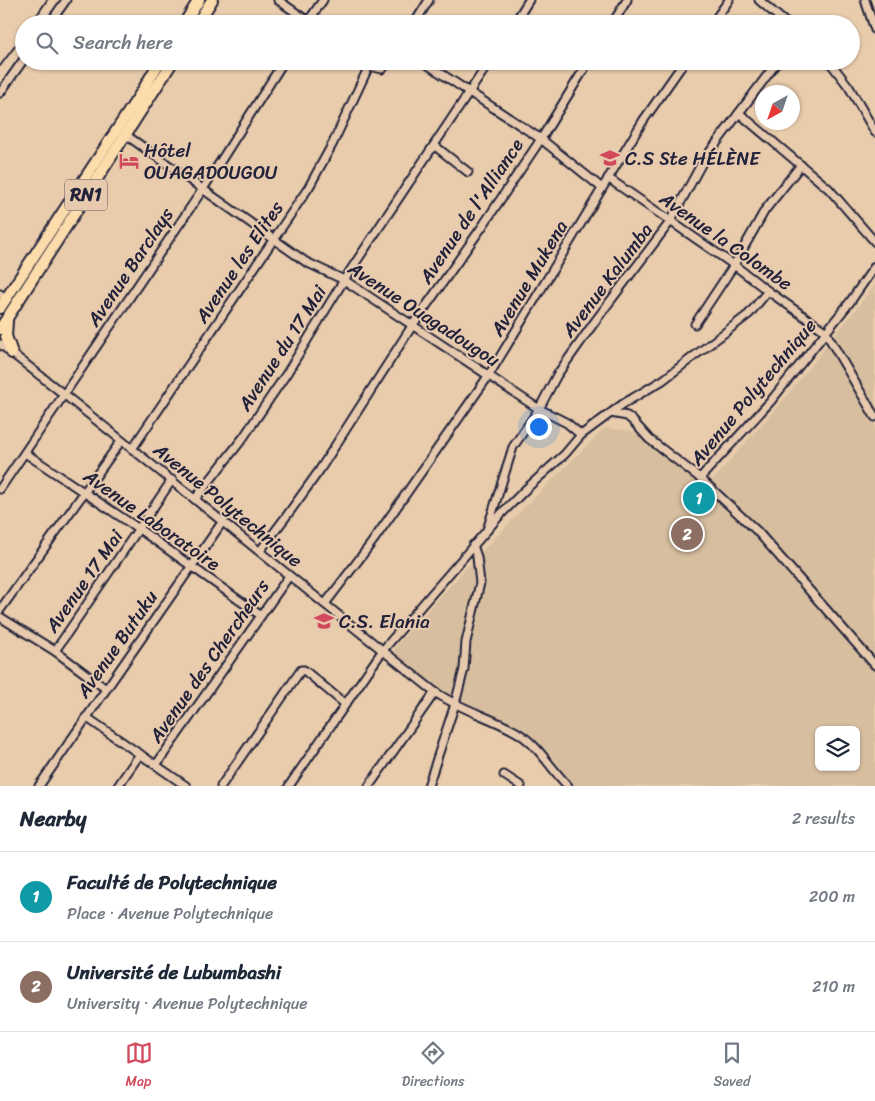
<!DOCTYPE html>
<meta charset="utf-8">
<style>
:root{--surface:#fff;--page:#f6f6f7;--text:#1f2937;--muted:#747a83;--line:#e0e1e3;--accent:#d1495b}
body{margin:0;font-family:Sriracha,sans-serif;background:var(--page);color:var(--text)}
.controls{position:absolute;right:15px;bottom:15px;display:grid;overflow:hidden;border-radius:8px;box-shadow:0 1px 4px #0004}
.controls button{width:45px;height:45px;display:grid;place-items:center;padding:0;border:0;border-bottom:1px solid var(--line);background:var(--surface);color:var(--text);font:25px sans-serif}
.compass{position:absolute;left:755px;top:85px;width:45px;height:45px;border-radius:50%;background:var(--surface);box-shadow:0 1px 4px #0004;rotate:220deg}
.you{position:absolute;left:538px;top:426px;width:18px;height:18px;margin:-12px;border:4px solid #fff;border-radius:50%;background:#1a73e8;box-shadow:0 0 0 8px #1a73e833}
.badge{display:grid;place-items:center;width:32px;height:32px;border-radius:50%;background:var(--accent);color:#fff;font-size:16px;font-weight:700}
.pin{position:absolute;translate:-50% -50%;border:2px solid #fff;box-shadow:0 1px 5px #0006}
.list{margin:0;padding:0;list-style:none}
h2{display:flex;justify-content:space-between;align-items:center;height:65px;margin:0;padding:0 20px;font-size:21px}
h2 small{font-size:16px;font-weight:400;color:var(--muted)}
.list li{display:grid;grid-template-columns:32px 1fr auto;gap:15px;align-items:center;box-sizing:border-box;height:90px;padding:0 20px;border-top:1px solid var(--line)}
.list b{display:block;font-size:19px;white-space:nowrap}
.list p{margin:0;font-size:16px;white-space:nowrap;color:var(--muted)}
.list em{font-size:16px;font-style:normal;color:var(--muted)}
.icon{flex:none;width:28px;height:28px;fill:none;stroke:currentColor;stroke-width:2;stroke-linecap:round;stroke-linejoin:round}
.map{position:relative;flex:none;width:875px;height:786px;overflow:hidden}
.search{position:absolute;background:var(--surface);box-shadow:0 1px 4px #0004;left:15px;right:15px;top:15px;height:55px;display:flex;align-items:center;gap:12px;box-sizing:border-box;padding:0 18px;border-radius:28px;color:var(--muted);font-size:19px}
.sheet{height:245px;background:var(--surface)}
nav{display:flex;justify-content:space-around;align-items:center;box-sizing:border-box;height:70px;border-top:1px solid var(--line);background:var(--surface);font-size:14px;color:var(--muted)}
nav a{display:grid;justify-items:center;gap:2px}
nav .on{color:var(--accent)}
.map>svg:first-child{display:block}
.built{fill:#d6be9f;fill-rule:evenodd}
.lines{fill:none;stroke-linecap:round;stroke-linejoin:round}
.minor-casing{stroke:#22223b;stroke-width:11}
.highway-casing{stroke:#22223b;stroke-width:14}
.minor{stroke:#e7caae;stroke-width:7}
.highway{stroke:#fddcac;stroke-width:10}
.rail{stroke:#22223b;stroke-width:2}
.labels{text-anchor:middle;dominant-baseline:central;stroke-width:4;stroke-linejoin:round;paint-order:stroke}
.shield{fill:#e7caae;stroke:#5d545e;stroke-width:1}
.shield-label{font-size:18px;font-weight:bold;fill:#22223b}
.poi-label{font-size:19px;fill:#22223b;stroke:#e7caae;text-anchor:start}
.street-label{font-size:19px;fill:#22223b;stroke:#e7caae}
</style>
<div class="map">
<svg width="875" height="786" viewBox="0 0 875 786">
<rect width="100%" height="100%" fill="#e8ccab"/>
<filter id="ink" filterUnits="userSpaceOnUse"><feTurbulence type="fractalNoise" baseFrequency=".02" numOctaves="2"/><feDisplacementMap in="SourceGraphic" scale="10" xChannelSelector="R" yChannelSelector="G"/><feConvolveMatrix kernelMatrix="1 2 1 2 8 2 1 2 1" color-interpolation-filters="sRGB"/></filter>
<g filter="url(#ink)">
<!-- built -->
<path class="built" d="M 875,285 L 875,786 L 573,786 L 552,756 L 526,733 L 508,721 L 449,696 L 393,653 L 396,646 L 471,563 L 527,505 L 605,428 L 630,431 L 659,443 L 713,480 L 785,398 ZM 819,730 L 856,730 L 856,767 L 819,767 Z"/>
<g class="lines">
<defs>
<g id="minor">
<path d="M 278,0 L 312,24"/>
<path d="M 759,0 L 787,24"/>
<path d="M 865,0 L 875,30"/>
<path d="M 307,23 L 323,0"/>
<path d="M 49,24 L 66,0"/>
<path d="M 414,24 L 429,0"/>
<path d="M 514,24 L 529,0"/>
<path d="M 612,24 L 627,0"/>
<path d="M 712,24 L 729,0"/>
<path d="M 422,61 L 541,139 L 602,188"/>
<path d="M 829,61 L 849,87 L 875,132"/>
<path d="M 369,66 L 382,69 L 391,61"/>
<path d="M 0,93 L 24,59"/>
<path d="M 739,113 L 829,189 L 875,242"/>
<path d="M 126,135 L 306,262 L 344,280 L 539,409 L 567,423 L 581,435 L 623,404 L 663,380 L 749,314 L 768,291"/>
<path d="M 435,146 L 468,172"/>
<path d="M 608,178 L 734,265 L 768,291 L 825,331 L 875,417"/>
<path d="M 0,294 L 6,298"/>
<path d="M 695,324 L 734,265 L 765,210 L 801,165"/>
<path d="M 0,344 C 146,458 289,577 435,692 C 461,710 491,717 518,733 C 539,746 551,769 568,786"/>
<path d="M 611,413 L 627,416 L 633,421 L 649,439 L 700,478 L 757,531 L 875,665"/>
<path d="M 132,449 L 309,187 L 333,143 L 369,66 L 363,61"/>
<path d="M 25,453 L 139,529 L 260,615"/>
<path d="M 700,478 L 770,402 L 850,302 L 875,266"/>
<path d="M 0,489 L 203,189 L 284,61"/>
<path d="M 196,498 L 243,438 L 287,373 L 344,280 L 490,61"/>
<path d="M 487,530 L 513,447 L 539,409 L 557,375 L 596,320 L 670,222 L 703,161 L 778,61"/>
<path d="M 260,551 L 288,514 L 319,471 L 412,326 L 482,227 L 541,139 L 589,61"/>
<path d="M 325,604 L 373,541 L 489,375 L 643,121 L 685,61"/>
<path d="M 0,610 L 121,441"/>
<path d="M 0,617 L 55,651 L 106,689"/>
<path d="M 55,651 L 172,480"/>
<path d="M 86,717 L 186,786"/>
<path d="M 156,765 L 289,576"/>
<path d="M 504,775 L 521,786"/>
<path d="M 39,786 L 223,521"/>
<path d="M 118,786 L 140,754"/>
<path d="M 221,786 L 301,670 L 304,670 L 345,704"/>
<path d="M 289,786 L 383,650 L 501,514 L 527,488 L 565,454 L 581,435"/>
<path d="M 369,786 L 435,692"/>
<path d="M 428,786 L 455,704 L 464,669 L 466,642 L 480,583 L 477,557 L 473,545"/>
</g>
<g id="highway">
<path d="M 184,24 L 199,0"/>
<path d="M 197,24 L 212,0"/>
<path d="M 0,308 L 143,90 L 160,61"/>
<path d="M 7,321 L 6,336 L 12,353"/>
<path d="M 0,329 L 173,61"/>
</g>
</defs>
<!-- minor casing -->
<use href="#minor" class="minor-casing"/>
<!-- highway casing -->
<use href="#highway" class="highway-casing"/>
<!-- minor -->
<use href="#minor" class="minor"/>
<!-- highway -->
<use href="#highway" class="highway"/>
<!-- rail -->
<g class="rail">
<path d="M 31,24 L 47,0"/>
<path d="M 0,66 L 24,34"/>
</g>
</g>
</g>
<!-- icons -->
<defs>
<symbol id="school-bare" viewBox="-9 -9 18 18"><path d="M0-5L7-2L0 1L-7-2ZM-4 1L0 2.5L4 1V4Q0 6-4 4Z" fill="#d1495b" stroke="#e7caae" stroke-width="2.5" paint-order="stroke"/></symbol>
<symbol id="hotel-bare" viewBox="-9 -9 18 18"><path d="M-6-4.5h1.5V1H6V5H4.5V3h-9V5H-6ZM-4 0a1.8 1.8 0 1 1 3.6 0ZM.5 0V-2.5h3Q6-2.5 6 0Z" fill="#d1495b" stroke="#e7caae" stroke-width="2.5" paint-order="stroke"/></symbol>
</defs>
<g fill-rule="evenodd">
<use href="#school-bare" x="596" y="144" width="28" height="28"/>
<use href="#hotel-bare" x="115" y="147" width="28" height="28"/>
<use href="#school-bare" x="310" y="607" width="28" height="28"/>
</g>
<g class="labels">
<!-- shield labels -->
<rect class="shield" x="65" y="179.5" width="42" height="31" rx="4"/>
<g class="shield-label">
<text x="86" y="195">RN1</text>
</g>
<!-- poi labels -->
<g class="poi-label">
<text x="144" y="150">Hôtel<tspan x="144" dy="22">OUAGADOUGOU</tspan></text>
<text x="625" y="158">C.S Ste HÉLÈNE</text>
<text x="339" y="621">C.S. Elania</text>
</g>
<!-- street labels -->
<g class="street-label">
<text transform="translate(471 211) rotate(-56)">Avenue de l'Alliance</text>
<text transform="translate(726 241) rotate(35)">Avenue la Colombe</text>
<text transform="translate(239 262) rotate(-56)">Avenue les Elites</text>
<text transform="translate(130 267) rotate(-56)">Avenue Barclays</text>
<text transform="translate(529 278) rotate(-59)">Avenue Mukena</text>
<text transform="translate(607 280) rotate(-53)">Avenue Kalumba</text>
<text transform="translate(424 314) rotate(33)">Avenue Ouagadougou</text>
<text transform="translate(282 348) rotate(-57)">Avenue du 17 Mai</text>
<text transform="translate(753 392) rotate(-50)">Avenue Polytechnique</text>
<text transform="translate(228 505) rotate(39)">Avenue Polytechnique</text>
<text transform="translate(152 520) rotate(35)">Avenue Laboratoire</text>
<text transform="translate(84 581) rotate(-55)">Avenue 17 Mai</text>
<text transform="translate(117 644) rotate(-55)">Avenue Butuku</text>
<text transform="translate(209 661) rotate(-55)">Avenue des Chercheurs</text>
</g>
</g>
</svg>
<div class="controls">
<button><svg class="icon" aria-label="layers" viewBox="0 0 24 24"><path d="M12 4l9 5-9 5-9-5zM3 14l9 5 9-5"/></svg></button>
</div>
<svg class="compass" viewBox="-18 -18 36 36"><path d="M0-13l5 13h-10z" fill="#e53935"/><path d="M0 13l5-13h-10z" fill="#747a83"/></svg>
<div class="you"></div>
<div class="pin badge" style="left:699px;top:498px;background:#0f9aa8">1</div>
<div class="pin badge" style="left:687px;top:534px;background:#8d6e63">2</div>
<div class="search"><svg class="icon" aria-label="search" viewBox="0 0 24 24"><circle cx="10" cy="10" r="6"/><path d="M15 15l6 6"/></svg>Search here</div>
</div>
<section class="sheet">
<h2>Nearby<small>2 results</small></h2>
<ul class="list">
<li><span class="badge" style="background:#0f9aa8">1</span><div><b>Faculté de Polytechnique</b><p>Place · Avenue Polytechnique</p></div><em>200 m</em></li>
<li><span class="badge" style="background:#8d6e63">2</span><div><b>Université de Lubumbashi</b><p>University · Avenue Polytechnique</p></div><em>210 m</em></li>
</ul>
</section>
<nav>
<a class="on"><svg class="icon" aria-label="map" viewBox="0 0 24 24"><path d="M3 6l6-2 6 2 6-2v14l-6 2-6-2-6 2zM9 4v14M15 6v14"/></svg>Map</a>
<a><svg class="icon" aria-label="directions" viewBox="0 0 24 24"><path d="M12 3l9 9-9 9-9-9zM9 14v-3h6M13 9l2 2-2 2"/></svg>Directions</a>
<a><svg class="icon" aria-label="saved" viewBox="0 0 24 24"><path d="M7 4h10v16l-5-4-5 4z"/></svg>Saved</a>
</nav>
